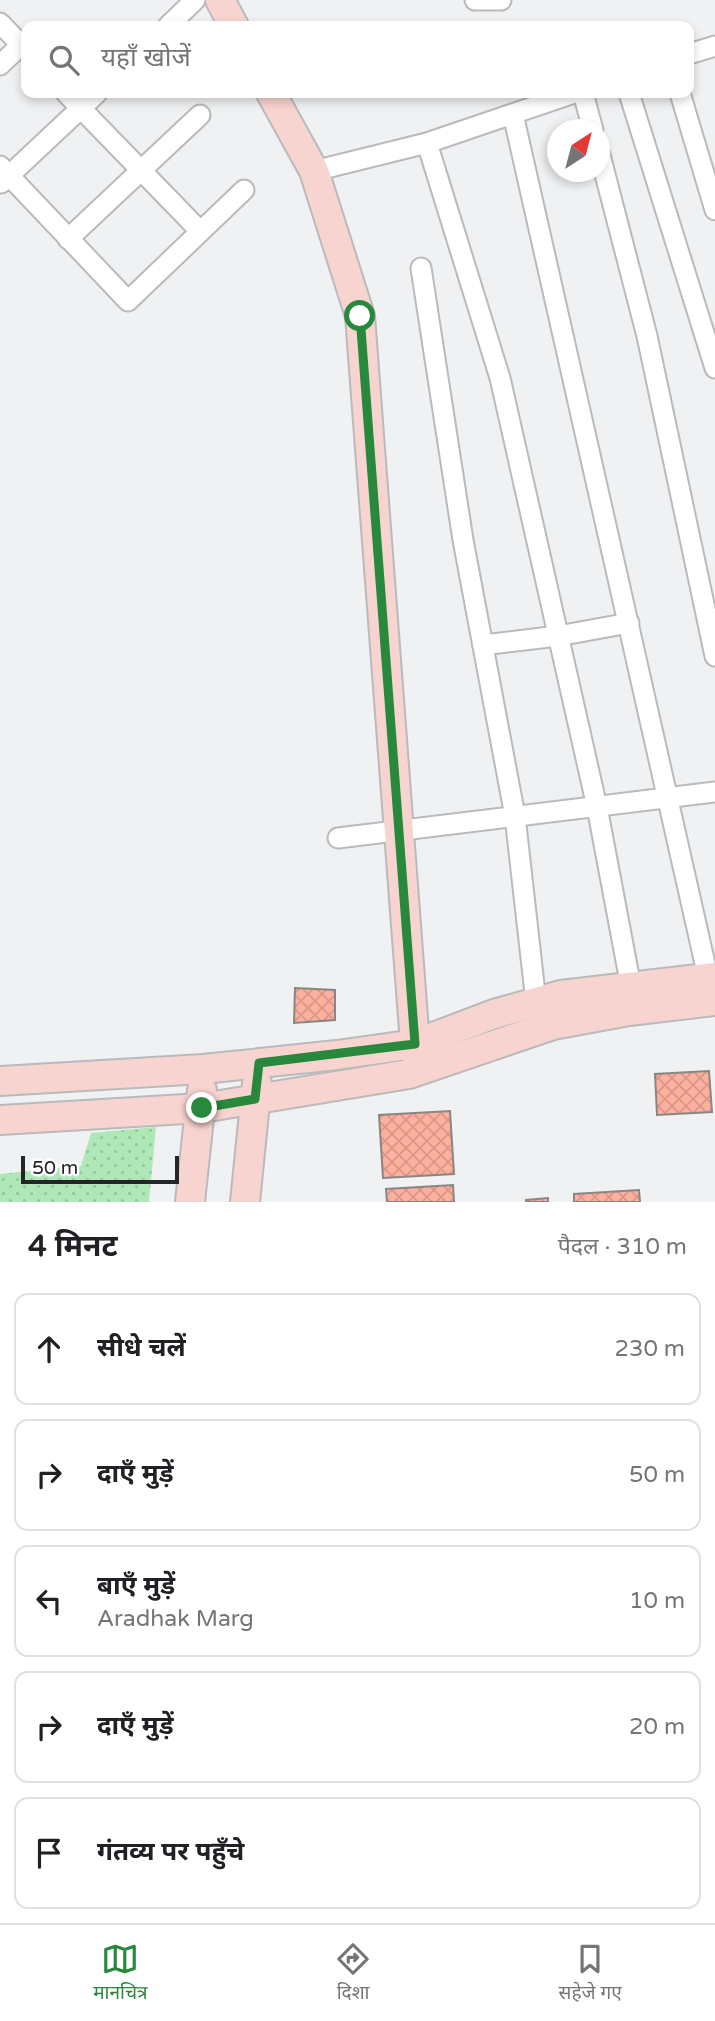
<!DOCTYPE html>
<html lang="hi">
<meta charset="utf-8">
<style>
:root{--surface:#fff;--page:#f2f2f2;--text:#202124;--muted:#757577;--line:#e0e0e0;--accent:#28893c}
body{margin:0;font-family:"Varela Round","Noto Sans Devanagari",sans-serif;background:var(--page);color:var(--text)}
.compass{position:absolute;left:547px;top:119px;width:63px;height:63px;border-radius:50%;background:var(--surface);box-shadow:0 4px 10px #0003;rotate:36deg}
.scale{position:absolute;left:21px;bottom:18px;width:158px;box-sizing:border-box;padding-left:7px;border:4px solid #242526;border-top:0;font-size:19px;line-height:24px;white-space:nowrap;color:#242526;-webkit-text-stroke:5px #fdfeff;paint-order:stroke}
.stop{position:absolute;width:21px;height:21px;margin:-16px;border:5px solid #28893c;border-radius:50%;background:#fff}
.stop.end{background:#28893c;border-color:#fff;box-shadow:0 2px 7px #0008}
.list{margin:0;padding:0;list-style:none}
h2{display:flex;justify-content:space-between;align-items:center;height:91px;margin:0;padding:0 28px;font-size:30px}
h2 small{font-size:23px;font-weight:400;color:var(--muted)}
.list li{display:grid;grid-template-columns:46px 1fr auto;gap:21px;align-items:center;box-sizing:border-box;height:112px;margin:0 14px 14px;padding:0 14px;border:2px solid var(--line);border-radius:14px}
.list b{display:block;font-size:26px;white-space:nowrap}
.list p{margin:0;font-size:23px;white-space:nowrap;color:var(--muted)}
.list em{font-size:23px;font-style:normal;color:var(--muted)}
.icon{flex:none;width:38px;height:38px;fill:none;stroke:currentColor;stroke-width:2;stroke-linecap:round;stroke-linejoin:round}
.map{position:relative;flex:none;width:715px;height:1202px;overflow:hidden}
.search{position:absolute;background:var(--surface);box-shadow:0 4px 10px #0003;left:21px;right:21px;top:21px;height:77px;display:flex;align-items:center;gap:18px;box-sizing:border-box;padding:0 24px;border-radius:14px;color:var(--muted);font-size:26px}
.sheet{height:721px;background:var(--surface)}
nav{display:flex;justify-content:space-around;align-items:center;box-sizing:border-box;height:98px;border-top:2px solid var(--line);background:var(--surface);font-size:19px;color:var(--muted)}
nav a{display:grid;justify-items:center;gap:4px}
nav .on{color:var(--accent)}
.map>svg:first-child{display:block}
.park{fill:url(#park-dots)}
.building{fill:url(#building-cross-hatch);stroke:#898685;stroke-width:2}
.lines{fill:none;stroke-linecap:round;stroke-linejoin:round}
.street-casing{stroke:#b8babc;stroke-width:23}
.secondary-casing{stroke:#b8babc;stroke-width:32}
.street{stroke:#fff;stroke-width:19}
.secondary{stroke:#f8d4d0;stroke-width:28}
.route{stroke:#28893c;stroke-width:9}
</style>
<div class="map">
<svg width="715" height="1202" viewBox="0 0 715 1202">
<defs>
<pattern id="park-dots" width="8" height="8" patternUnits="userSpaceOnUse" patternTransform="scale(1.75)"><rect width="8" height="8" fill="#aee8b6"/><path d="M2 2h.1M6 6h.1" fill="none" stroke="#96c79c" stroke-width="1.8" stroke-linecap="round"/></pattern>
<pattern id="building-cross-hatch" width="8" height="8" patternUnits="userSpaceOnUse" patternTransform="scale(1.75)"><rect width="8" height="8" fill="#fdb09e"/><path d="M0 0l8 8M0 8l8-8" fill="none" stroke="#d99788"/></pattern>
</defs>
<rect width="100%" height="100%" fill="#eff1f3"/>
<!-- park -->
<path class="park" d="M 156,1127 L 149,1202 L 0,1202 L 0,1174 L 81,1166 L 91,1133 Z"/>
<!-- building -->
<g class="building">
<path d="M 295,988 L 335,990 L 335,1020 L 294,1023 Z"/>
<path d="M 709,1071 L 712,1112 L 657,1115 L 655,1074 Z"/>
<path d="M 450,1111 L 454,1174 L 383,1178 L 379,1115 Z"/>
<path d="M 453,1185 L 454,1202 L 387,1202 L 386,1189 Z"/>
<path d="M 639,1190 L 640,1202 L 574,1202 L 574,1194 Z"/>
<path d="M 548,1198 L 548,1202 L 526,1202 L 526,1200 Z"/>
</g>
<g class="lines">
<defs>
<g id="street">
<path d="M 475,0 L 501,0"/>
<path d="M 0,23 L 26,50"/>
<path d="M 168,26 L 195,0"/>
<path d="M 689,54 L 715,46"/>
<path d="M 0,65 L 21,45"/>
<path d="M 66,93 L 199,230"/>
<path d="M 583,93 L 593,130"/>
<path d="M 629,93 L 715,368"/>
<path d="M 680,93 L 715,210"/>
<path d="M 513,114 L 708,977"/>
<path d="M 427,143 L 500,378 L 597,807 L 631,987"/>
<path d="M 600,155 L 647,336 L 715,656"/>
<path d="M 0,166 L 128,301 L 244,190"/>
<path d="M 314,171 L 427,143 L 574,93"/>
<path d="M 1,183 L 97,93"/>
<path d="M 68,239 L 200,115"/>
<path d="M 421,268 L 463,540 L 515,816 L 536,1002"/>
<path d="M 483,645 L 558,636 L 629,623"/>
<path d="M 338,838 L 715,792"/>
</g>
<g id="secondary">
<path d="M 220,0 L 234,26"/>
<path d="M 271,93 L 314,171 L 360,316 L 415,1044 L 419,1070"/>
<path d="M 0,1081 L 203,1069 L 337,1055 L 415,1044 L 494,1014 L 561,995 L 715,977"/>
<path d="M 0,1120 L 202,1108 L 409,1074 L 553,1025 L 629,1011 L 715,1001"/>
<path d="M 190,1202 L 202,1090"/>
<path d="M 245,1202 L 257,1083"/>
</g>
</defs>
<!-- street casing -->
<use href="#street" class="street-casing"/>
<!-- secondary casing -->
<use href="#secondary" class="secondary-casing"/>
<!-- street -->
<use href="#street" class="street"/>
<!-- secondary -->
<use href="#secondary" class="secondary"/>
</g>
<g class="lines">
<!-- route -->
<path class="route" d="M 202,1108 L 255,1099 L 259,1063 L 415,1044 L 360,316"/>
</g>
</svg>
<svg class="compass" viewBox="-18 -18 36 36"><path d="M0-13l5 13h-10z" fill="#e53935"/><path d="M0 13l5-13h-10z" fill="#757577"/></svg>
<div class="scale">50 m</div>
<div class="stop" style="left:360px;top:316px"></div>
<div class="stop end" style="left:202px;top:1108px"></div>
<div class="search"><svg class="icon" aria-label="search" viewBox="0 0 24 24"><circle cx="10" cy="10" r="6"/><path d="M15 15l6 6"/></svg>यहाँ खोजें</div>
</div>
<section class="sheet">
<h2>4 मिनट<small>पैदल · 310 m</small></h2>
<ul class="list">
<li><svg class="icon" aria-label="ahead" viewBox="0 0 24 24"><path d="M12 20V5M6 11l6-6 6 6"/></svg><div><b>सीधे चलें</b></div><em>230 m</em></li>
<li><svg class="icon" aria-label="right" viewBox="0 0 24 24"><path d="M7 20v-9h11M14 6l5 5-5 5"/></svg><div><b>दाएँ मुड़ें</b></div><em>50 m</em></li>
<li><svg class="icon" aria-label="left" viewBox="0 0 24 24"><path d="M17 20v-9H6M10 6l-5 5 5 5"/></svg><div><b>बाएँ मुड़ें</b><p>Aradhak Marg</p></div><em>10 m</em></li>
<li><svg class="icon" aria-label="right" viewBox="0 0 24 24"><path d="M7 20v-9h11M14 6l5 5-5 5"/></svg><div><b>दाएँ मुड़ें</b></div><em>20 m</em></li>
<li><svg class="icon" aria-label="arrive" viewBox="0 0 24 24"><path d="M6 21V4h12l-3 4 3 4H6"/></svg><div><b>गंतव्य पर पहुँचे</b></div></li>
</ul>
</section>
<nav>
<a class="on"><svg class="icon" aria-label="map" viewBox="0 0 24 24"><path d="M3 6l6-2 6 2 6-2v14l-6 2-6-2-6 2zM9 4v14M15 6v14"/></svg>मानचित्र</a>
<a><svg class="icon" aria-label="directions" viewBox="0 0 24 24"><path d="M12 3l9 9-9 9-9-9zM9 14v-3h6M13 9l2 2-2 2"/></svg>दिशा</a>
<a><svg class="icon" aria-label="saved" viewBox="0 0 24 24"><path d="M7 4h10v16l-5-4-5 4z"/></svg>सहेजे गए</a>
</nav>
